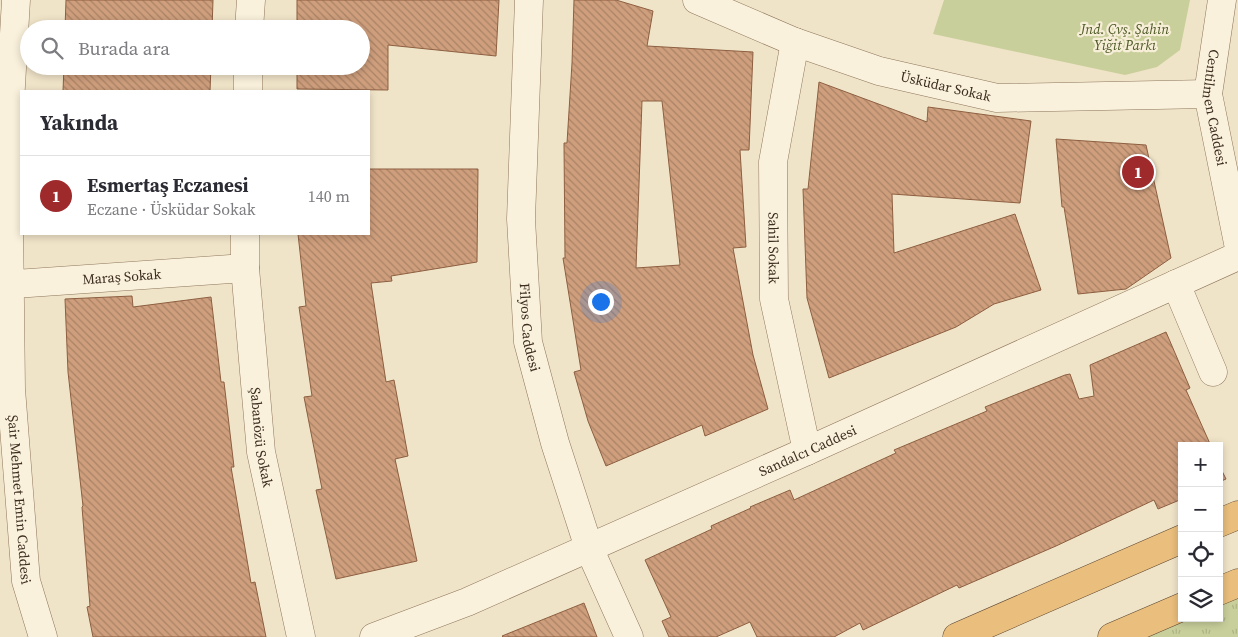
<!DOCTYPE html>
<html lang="tr">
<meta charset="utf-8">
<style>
:root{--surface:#fff;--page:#f2f2f3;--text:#2b2b33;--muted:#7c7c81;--line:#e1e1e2;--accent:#9e2a2b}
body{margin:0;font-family:"Source Serif 4",serif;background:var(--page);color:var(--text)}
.controls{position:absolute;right:15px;bottom:15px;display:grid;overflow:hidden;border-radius:0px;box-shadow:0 2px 8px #0003}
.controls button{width:45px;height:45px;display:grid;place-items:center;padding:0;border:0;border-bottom:1px solid var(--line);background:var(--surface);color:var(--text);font:25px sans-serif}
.you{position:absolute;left:600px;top:301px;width:18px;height:18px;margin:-12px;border:4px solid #fff;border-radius:50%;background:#1a73e8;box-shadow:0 0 0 8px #1a73e833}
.badge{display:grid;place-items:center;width:32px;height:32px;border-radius:50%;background:var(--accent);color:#fff;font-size:16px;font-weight:700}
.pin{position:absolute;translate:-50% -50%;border:2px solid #fff;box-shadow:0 1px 5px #0006}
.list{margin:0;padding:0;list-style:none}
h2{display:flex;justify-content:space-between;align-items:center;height:65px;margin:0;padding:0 20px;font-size:21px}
h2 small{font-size:16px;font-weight:400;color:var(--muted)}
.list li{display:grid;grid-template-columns:32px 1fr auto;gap:15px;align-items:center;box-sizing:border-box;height:80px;padding:0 20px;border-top:1px solid var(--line)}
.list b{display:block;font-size:19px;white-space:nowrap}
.list p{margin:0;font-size:16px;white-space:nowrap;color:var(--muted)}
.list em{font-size:16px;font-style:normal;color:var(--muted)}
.icon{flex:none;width:28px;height:28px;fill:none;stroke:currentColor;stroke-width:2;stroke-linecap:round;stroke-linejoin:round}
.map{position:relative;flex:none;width:1238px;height:637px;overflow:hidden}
.search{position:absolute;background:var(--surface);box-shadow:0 2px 8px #0003;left:20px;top:20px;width:350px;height:55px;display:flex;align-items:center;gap:12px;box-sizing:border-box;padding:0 18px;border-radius:28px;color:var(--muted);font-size:19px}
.panel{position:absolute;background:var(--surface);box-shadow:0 2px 8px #0003;left:20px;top:90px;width:350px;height:145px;border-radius:0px}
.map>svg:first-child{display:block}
.grass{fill:url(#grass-tufts)}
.green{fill:#c9cf9b}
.building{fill:url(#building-back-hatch);stroke:#8d5f41;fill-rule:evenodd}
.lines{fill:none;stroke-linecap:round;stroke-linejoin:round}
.minor-casing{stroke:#8d765c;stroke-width:29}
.tertiary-casing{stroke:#8d765c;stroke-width:29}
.trunk-casing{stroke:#5b4430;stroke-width:29}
.minor{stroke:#faf1dc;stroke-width:28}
.tertiary{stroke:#faf1dc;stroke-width:28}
.trunk{stroke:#eabe7c;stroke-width:28}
.labels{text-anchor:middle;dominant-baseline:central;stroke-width:4.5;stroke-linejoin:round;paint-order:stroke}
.park-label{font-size:14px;font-style:italic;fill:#4d5a26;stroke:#f7eed8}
.street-label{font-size:14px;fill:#3d2e20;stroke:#f7eed8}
</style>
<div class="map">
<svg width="1238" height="637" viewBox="0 0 1238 637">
<defs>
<pattern id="grass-tufts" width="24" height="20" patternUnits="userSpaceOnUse" patternTransform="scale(1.25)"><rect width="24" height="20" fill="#c9cf9b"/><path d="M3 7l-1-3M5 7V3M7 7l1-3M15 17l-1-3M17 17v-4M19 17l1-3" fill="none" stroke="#aeb285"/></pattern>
<pattern id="building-back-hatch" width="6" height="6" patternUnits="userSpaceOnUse" patternTransform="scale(1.25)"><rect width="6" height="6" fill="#cf9f7d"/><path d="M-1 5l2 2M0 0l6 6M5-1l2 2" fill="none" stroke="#a98266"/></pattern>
</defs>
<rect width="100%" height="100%" fill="#f0e4c8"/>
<!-- grass -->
<path class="grass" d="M 1238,583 L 1238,637 L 1112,637 L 1182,618 L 1219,618 L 1219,591 Z"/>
<!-- green -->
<path class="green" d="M 944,0 L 1190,0 L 1180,50 L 1157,67 L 1125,75 L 933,34 Z"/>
<!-- building -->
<g class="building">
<path d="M 66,0 L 213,0 L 212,29 L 65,29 Z"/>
<path d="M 297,0 L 499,0 L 496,56 L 388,45 L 388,90 L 297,89 L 297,66 L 361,66 L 361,29 L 297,29 Z"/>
<path d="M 574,0 L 616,0 L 653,11 L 647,46 L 753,52 L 749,150 L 740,150 L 746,247 L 733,248 L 753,355 L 768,409 L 705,436 L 702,425 L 606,466 L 588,421 L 574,372 L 581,370 L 563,258 L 565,258 L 564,143 L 567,143 L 572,63 ZM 642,101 L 662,101 L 680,265 L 636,268 Z"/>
<path d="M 64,66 L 211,66 L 210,91 L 63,91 Z"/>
<path d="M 819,82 L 927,122 L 928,107 L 1031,121 L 1020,203 L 892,194 L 894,253 L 1015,214 L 1041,290 L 994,304 L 956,327 L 829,378 L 807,298 L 803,189 L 808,189 Z"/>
<path d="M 1056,139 L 1146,145 L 1171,258 L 1126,289 L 1078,294 L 1064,207 L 1062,207 Z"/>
<path d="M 369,169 L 478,169 L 477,262 L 391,276 L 392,281 L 371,283 L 386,382 L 394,380 L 408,456 L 395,459 L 417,561 L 336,579 L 316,490 L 322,489 L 304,397 L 312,396 L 299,307 L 306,306 L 298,234 L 369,234 Z"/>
<path d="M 132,296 L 133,307 L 211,297 L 221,382 L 224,382 L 234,467 L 231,467 L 251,583 L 255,582 L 266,637 L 93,637 L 87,607 L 90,606 L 82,507 L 83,506 L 68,372 L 65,299 Z"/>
<path d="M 1166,332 L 1190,388 L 1186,390 L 1211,446 L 1182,446 L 1182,499 L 1158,509 L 1154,500 L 1056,546 L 959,588 L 957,585 L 863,630 L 860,623 L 834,637 L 757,637 L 750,622 L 716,637 L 669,637 L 662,621 L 671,617 L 645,560 L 712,529 L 711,526 L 751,508 L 750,507 L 790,490 L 794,500 L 896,453 L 894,450 L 987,411 L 985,407 L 1065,375 L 1070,374 L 1079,399 L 1094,396 L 1090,365 Z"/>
<path d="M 1219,465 L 1226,479 L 1219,482 Z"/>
<path d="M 584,603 L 597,637 L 503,637 L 502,636 Z"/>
</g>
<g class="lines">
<defs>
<g id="minor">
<path id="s1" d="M 529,0 L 521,219 L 528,342 L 555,443 L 589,548 L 629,637"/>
<path id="s2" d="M 697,0 L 795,42 L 879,71 L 997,98 L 1208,94"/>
<path id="s3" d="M 1222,0 L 1208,94 L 1238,243"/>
<path d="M 249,29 L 251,0"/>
<path id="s4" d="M 795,42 L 773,162 L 774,299 L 807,451"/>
<path d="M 248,91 L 248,66"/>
<path id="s5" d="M 245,234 L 245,268 L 261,452 L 301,637"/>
<path d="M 1176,284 L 1213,372"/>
<path id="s6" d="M 0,285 L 245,268"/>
<path id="s7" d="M 374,637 L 467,602 L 807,451 L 1238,256"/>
</g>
<g id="tertiary">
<path id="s8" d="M 16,0 L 8,137 L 11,389 L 26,581 L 43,637"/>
</g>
<g id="trunk">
<path d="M 1219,523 L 1238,515"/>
<path d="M 1219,591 L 1238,583"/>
<path d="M 957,637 L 1182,539"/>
<path d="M 1112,637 L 1182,607"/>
</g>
</defs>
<!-- minor casing -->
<use href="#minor" class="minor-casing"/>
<!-- tertiary casing -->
<use href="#tertiary" class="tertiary-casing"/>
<!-- trunk casing -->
<use href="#trunk" class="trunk-casing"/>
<!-- minor -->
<use href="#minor" class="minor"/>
<!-- tertiary -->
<use href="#tertiary" class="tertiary"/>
<!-- trunk -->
<use href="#trunk" class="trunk"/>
</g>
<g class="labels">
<!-- park labels -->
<g class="park-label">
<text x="1125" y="29">Jnd. Çvş. Şahin<tspan x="1125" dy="16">Yiğit Parkı</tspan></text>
</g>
<!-- street labels -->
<g class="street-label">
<text stroke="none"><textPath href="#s2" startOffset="264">Üsküdar Sokak</textPath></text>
<text stroke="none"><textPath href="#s3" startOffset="109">Centilmen Caddesi</textPath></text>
<text stroke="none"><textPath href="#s4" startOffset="208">Sahil Sokak</textPath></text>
<text stroke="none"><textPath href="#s6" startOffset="122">Maraş Sokak</textPath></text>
<text stroke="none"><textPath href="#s1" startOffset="328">Filyos Caddesi</textPath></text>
<text stroke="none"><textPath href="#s5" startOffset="204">Şabanözü Sokak</textPath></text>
<text stroke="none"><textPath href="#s7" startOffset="472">Sandalcı Caddesi</textPath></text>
<text stroke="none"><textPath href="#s8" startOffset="500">Şair Mehmet Emin Caddesi</textPath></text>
</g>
</g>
</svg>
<div class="controls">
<button>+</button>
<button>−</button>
<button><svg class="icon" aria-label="locate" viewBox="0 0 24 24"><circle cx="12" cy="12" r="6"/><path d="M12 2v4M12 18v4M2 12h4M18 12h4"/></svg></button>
<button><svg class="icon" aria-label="layers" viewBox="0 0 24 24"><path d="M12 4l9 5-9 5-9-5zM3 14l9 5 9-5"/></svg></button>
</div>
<div class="you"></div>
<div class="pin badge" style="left:1138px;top:172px">1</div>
<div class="search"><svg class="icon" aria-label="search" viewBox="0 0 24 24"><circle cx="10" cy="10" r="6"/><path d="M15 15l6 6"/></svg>Burada ara</div>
<section class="panel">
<h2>Yakında<small></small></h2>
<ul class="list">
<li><span class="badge">1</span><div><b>Esmertaş Eczanesi</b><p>Eczane · Üsküdar Sokak</p></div><em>140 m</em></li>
</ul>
</section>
</div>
